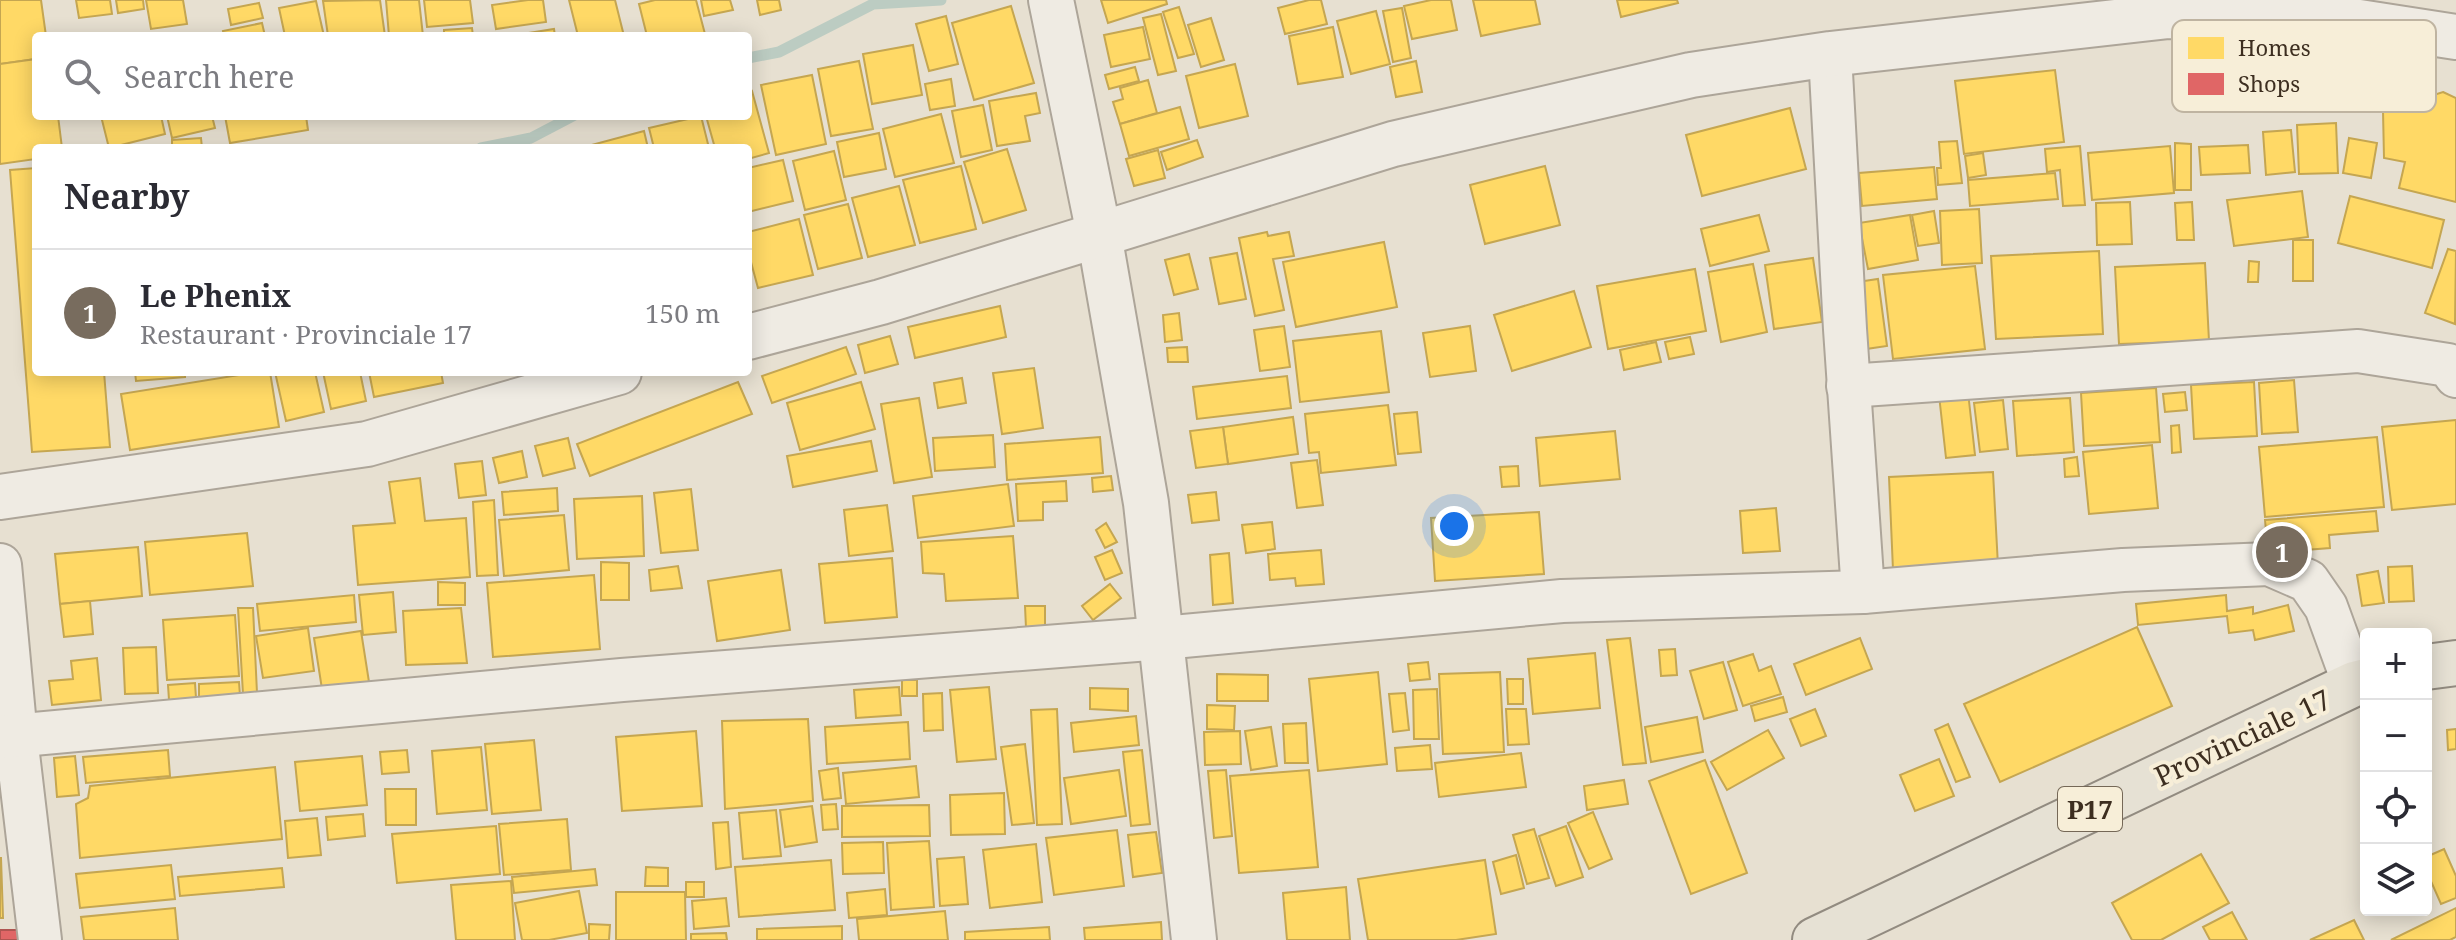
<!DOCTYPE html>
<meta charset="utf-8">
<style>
:root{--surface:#fff;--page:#f2f2f3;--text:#2b2b33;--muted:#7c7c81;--line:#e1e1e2;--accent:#786c5e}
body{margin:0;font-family:"Noto Serif",serif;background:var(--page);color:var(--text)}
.controls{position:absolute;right:24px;bottom:24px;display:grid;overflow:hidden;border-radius:8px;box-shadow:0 4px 20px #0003}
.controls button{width:72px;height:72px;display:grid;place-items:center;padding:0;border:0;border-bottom:2px solid var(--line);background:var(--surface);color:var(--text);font:40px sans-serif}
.you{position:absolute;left:1454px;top:526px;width:28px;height:28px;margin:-20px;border:6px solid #fff;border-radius:50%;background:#1a73e8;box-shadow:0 0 0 12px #1a73e833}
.badge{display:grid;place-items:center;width:52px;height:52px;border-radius:50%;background:var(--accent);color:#fff;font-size:26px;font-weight:700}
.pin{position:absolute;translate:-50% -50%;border:4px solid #fff;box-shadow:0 2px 8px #0006}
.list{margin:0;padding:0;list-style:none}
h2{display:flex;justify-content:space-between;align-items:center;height:104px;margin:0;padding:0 32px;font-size:34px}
h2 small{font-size:26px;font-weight:400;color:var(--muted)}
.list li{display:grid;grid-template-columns:52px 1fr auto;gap:24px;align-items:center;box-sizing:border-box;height:128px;padding:0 32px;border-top:2px solid var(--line)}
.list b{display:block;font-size:30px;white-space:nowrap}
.list p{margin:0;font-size:26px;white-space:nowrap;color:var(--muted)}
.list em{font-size:26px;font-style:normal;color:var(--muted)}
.icon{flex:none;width:44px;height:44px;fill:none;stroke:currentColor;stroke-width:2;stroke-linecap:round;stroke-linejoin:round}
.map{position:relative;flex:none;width:2456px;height:940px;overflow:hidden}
.search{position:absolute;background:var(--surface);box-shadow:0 4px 20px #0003;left:32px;top:32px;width:720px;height:88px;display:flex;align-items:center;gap:20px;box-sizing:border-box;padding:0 28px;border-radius:8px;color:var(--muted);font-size:30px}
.panel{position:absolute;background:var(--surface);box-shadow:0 4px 20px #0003;left:32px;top:144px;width:720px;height:232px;border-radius:8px}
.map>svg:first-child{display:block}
.homes{fill:#ffd966;stroke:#c5a651;stroke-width:2}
.shops{fill:#e06666;stroke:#af5551;stroke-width:2}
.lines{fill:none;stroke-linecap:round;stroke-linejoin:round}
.stream{stroke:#bcccc2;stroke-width:11}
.minor-casing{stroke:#ada599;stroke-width:46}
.tertiary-casing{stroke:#ada599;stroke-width:48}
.primary-casing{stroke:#928b80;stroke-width:48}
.minor{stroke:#efebe3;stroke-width:42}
.tertiary{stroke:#efebe3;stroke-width:44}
.primary{stroke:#e6e1d4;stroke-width:44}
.labels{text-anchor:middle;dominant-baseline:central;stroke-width:8;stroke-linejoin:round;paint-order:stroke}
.shield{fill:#f7eed8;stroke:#756857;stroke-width:2}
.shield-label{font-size:26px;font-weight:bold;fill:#3d2e20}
.street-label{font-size:28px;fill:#3d2e20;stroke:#f7eed8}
.key{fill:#f7eed8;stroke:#bfb4a1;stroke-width:2}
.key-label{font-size:22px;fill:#3d2e20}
</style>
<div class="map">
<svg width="2456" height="940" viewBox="0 0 2456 940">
<rect width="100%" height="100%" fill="#e7e0d1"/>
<!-- homes -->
<g class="homes">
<path d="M 0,0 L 41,0 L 46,36 L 36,36 L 36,59 L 0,64 Z"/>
<path d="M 76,0 L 110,0 L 112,14 L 79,18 Z"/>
<path d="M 116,0 L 143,0 L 144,9 L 118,13 Z"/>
<path d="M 146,0 L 183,0 L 187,24 L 151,29 Z"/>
<path d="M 380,0 L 385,36 L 328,36 L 323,1 Z"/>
<path d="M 386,0 L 419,0 L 423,36 L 389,36 Z"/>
<path d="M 424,0 L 470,0 L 473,23 L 427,27 Z"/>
<path d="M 528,0 L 543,0 L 546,22 L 496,29 L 492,5 Z"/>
<path d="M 569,0 L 615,0 L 624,36 L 578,36 Z"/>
<path d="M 655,0 L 696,0 L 705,34 L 647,36 L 639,4 Z"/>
<path d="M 701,0 L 730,0 L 733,10 L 704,16 Z"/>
<path d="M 757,0 L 779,0 L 781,10 L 760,15 Z"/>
<path d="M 1101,0 L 1166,0 L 1167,4 L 1108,23 Z"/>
<path d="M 1309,0 L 1321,0 L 1327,24 L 1285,34 L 1278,8 Z"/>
<path d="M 1431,0 L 1451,0 L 1457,30 L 1412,39 L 1404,6 Z"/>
<path d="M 1473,0 L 1535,0 L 1540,24 L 1481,36 Z"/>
<path d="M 1617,0 L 1677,0 L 1678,3 L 1621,17 Z"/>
<path d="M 316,1 L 324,36 L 285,36 L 279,8 Z"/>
<path d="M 259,3 L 263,18 L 231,25 L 228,9 Z"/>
<path d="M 1011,6 L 1034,83 L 974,100 L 952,23 Z"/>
<path d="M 1179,7 L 1194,54 L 1178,58 L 1163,12 Z"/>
<path d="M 1402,8 L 1411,58 L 1393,62 L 1383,11 Z"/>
<path d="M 1376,11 L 1390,64 L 1351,74 L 1337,21 Z"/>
<path d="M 1161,14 L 1176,71 L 1158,75 L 1143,18 Z"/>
<path d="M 946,16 L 958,64 L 929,71 L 916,24 Z"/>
<path d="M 1211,18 L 1224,60 L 1201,67 L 1188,25 Z"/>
<path d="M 262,23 L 265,36 L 224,36 L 223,31 Z"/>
<path d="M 1143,27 L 1150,59 L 1111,67 L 1104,35 Z"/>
<path d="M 1333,27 L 1343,77 L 1298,84 L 1289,36 Z"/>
<path d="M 472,28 L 473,36 L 444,36 L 444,30 Z"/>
<path d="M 554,29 L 555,36 L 510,36 Z"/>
<path d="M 913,45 L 922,95 L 872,104 L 863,54 Z"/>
<path d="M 36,59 L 36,116 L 58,116 L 62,148 L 36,148 L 36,159 L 0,164 L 0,64 Z"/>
<path d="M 859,61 L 873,129 L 831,136 L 818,69 Z"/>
<path d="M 1416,61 L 1422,92 L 1396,97 L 1390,67 Z"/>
<path d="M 1235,64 L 1248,116 L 1199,128 L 1186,76 Z"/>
<path d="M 1135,67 L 1139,81 L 1109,89 L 1105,75 Z"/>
<path d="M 2055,70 L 2064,142 L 1964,154 L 1955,81 Z"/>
<path d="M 812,75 L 826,144 L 776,155 L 761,85 Z"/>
<path d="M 951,79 L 955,106 L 930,110 L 925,84 Z"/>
<path d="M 1148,80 L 1157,113 L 1120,124 L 1113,102 L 1123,99 L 1120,88 Z"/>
<path d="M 752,91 L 769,153 L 748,159 L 748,148 L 715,148 L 706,116 L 748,116 L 748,93 Z"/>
<path d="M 2443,92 L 2456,98 L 2456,202 L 2399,188 L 2405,162 L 2384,158 L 2383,111 Z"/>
<path d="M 1036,93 L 1040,113 L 1025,116 L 1030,141 L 997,146 L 989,101 Z"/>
<path d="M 983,105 L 992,150 L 961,157 L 952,111 Z"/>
<path d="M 1180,107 L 1189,139 L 1129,156 L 1120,124 Z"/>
<path d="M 1790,108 L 1806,169 L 1702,196 L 1686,135 Z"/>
<path d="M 941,114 L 954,163 L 895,177 L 883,129 Z"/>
<path d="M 101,116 L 161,116 L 165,134 L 109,148 Z"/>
<path d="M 167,116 L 212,116 L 215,128 L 172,138 Z"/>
<path d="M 225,116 L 306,116 L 308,130 L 230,143 Z"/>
<path d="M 701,116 L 709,148 L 654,148 L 649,128 Z"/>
<path d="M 2336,123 L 2338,173 L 2299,174 L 2297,125 Z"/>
<path d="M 2291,130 L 2295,172 L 2266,175 L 2263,132 Z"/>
<path d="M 644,131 L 648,148 L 584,148 L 584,147 Z"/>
<path d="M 879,133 L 886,169 L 844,177 L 837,142 Z"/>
<path d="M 201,138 L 202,148 L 172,148 L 172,140 Z"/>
<path d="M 2349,138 L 2377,143 L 2371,178 L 2343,173 Z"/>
<path d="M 1197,140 L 1203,157 L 1167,170 L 1161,152 Z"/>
<path d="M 1957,141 L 1962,183 L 1938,185 L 1937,168 L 1941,168 L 1939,142 Z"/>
<path d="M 2175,143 L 2191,144 L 2191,190 L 2175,190 Z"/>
<path d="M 2248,145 L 2250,173 L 2201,175 L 2199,147 Z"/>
<path d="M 2080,146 L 2085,205 L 2063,206 L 2060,170 L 2047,172 L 2045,149 Z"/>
<path d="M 2170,146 L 2174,193 L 2092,200 L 2088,153 Z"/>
<path d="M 1007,149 L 1026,210 L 983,223 L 964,162 Z"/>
<path d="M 1158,150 L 1165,178 L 1134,186 L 1126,159 Z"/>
<path d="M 834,151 L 846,200 L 805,210 L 793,161 Z"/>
<path d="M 1983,153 L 1986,175 L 1968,178 L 1965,156 Z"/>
<path d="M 783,160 L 793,201 L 748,212 L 748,168 Z"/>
<path d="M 961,166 L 976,229 L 920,243 L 903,180 Z"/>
<path d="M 1545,166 L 1560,225 L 1485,244 L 1470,185 Z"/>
<path d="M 1934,167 L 1937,199 L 1862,206 L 1859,173 Z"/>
<path d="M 36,168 L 36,372 L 104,372 L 110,447 L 32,452 L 10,170 Z"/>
<path d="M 2055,173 L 2058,199 L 1970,206 L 1968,180 Z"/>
<path d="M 899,186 L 915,245 L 868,257 L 852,198 Z"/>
<path d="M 2302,191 L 2308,237 L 2234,246 L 2227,200 Z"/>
<path d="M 2350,196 L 2444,220 L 2432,268 L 2338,243 Z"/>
<path d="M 2130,202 L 2132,244 L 2097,245 L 2096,203 Z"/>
<path d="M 2192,202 L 2194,240 L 2177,240 L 2175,203 Z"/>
<path d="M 848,204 L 862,258 L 818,269 L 804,215 Z"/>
<path d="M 1979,209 L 1982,263 L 1942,265 L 1940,211 Z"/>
<path d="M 1934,211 L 1939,243 L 1918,246 L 1912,215 Z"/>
<path d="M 1759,215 L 1769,251 L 1710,266 L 1701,229 Z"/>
<path d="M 1910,215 L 1918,260 L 1868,269 L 1859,223 Z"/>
<path d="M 799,219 L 813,275 L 758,288 L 748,251 L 748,232 Z"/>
<path d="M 1267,232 L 1268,236 L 1289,232 L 1294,256 L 1273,259 L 1284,310 L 1255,316 L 1239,238 Z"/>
<rect x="2293" y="240" width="20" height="41"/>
<path d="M 1384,242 L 1397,307 L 1296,327 L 1283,262 Z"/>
<path d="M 2448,249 L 2456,251 L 2455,324 L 2425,313 Z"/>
<path d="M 2099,251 L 2103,334 L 1996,339 L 1991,256 Z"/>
<path d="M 1237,253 L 1246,299 L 1219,304 L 1210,258 Z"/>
<path d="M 1189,254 L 1198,289 L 1174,295 L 1165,260 Z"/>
<path d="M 1813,258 L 1822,322 L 1774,329 L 1765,265 Z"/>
<path d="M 2249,261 L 2259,262 L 2258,282 L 2248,282 Z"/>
<path d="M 2205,263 L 2209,341 L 2119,344 L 2115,267 Z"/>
<path d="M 1753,264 L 1767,332 L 1721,342 L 1708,272 Z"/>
<path d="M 1975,266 L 1985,349 L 1893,359 L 1883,275 Z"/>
<path d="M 1695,269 L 1706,331 L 1608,349 L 1597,286 Z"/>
<path d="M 1878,279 L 1887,346 L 1866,349 L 1857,282 Z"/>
<path d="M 1574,291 L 1591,347 L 1512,371 L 1494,315 Z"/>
<path d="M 1000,306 L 1006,337 L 915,358 L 908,327 Z"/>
<path d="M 1179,313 L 1182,340 L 1165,342 L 1163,315 Z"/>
<path d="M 1284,326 L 1290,367 L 1260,371 L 1254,330 Z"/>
<path d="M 1470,326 L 1476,371 L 1430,377 L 1423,333 Z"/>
<path d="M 1381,331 L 1389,392 L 1300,402 L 1293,341 Z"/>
<path d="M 890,336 L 898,364 L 865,373 L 858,345 Z"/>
<path d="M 1690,337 L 1694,354 L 1669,359 L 1665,342 Z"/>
<path d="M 1656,342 L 1661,362 L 1624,370 L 1620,350 Z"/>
<path d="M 846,347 L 856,374 L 772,403 L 762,376 Z"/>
<path d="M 1187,347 L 1188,362 L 1168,362 L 1167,348 Z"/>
<path d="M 1034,368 L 1043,428 L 1002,434 L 993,373 Z"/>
<path d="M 135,372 L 185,372 L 185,377 L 136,381 Z"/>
<path d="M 257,372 L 270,372 L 279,427 L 130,450 L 121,394 Z"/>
<path d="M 275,372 L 315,372 L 324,412 L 286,421 Z"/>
<path d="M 323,372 L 360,372 L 366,401 L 331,409 Z"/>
<path d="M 369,372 L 441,372 L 443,383 L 374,397 Z"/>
<path d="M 1287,376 L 1291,408 L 1197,419 L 1193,387 Z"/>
<path d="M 962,378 L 966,403 L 938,408 L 934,383 Z"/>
<path d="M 2294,380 L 2298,432 L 2262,434 L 2259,383 Z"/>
<path d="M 738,382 L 752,414 L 590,476 L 577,444 Z"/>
<path d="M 861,382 L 875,429 L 800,450 L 787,403 Z"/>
<path d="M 2254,382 L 2257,436 L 2194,439 L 2191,385 Z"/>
<path d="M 2156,388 L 2160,442 L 2084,446 L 2081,393 Z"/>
<path d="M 1968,392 L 1975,455 L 1946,458 L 1939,395 Z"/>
<path d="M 2185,392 L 2187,410 L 2165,412 L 2163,394 Z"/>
<path d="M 919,398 L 932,477 L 894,483 L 881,404 Z"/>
<path d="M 2070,398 L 2074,452 L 2017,456 L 2013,401 Z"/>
<path d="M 2003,400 L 2008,449 L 1980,452 L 1974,403 Z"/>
<path d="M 1388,405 L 1396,465 L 1321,473 L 1319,452 L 1309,453 L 1305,414 Z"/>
<path d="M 1417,412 L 1421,452 L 1398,454 L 1394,414 Z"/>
<path d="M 1293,417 L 1298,454 L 1228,464 L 1223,427 Z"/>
<path d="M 2456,420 L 2456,504 L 2392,510 L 2382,427 Z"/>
<path d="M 2179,425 L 2181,452 L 2172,453 L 2171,426 Z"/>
<path d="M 1223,427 L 1228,464 L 1196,468 L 1190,431 Z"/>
<path d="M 1615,431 L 1620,479 L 1540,486 L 1536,438 Z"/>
<path d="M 993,435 L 995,467 L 935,471 L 933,438 Z"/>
<path d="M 1100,437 L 1103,473 L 1007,480 L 1005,444 Z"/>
<path d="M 2377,437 L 2384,507 L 2265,517 L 2259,447 Z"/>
<path d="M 568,438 L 575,468 L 543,476 L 535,446 Z"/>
<path d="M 871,441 L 877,471 L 793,487 L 787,456 Z"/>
<path d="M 2152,445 L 2158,508 L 2089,514 L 2083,452 Z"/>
<path d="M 522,451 L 527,477 L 499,483 L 493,458 Z"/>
<path d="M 2077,457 L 2079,476 L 2065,477 L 2064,459 Z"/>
<path d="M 1317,460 L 1323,505 L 1297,508 L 1291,463 Z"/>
<path d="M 482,461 L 486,495 L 459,498 L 455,464 Z"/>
<path d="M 1518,466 L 1519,486 L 1502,487 L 1500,467 Z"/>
<path d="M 1993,472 L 1998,566 L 1893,570 L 1889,477 Z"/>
<path d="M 1111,476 L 1113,490 L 1093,492 L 1092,478 Z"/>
<path d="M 420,478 L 425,521 L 466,518 L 470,577 L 358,585 L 353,526 L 395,523 L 389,482 Z"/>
<path d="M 1066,481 L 1067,501 L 1043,502 L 1043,520 L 1018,521 L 1016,484 Z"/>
<path d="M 1008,484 L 1014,526 L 918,538 L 913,496 Z"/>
<path d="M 557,488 L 558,511 L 504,515 L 502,492 Z"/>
<path d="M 691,489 L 698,550 L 661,553 L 654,493 Z"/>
<path d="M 1216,492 L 1219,520 L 1192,523 L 1188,495 Z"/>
<path d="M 642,496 L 644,556 L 577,559 L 574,499 Z"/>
<path d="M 494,500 L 498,575 L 477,576 L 473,502 Z"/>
<path d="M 887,505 L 893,551 L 849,556 L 844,510 Z"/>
<path d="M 1776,508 L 1780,551 L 1743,553 L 1740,511 Z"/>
<path d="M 2376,511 L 2378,531 L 2329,535 L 2330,548 L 2268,553 L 2265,520 Z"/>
<path d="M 1539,512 L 1544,574 L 1435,581 L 1431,518 Z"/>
<path d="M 564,515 L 569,570 L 504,576 L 499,520 Z"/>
<path d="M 1272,522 L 1275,549 L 1246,553 L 1242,525 Z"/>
<path d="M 1106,523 L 1117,542 L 1105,548 L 1096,530 Z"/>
<path d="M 247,533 L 253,586 L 150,595 L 145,542 Z"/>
<path d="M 1013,536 L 1018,598 L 946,601 L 944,574 L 923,573 L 921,542 Z"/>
<path d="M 138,547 L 142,596 L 60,604 L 55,554 Z"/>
<path d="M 1112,550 L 1122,573 L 1105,580 L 1095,557 Z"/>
<path d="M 1321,550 L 1324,584 L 1296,586 L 1295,578 L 1270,580 L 1268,554 Z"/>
<path d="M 1229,553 L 1233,603 L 1213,605 L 1210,555 Z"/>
<path d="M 892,558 L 897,617 L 825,623 L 819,564 Z"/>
<path d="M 601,562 L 629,563 L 629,600 L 601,600 Z"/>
<path d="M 678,566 L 682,588 L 651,591 L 649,570 Z"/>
<path d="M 2412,566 L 2414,601 L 2389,602 L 2388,567 Z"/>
<path d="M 781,570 L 790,630 L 717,641 L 708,581 Z"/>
<path d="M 2378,571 L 2384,603 L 2362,606 L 2357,575 Z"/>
<path d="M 594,575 L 600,649 L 493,657 L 487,583 Z"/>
<path d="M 438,582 L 465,583 L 465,605 L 438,605 Z"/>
<path d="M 1110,584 L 1121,598 L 1093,620 L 1082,606 Z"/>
<path d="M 393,592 L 396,632 L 363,635 L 359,595 Z"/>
<path d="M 354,595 L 356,622 L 260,631 L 257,604 Z"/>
<path d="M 2226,595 L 2227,611 L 2253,607 L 2253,614 L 2288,605 L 2294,631 L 2255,640 L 2253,630 L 2229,633 L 2227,616 L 2138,625 L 2136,604 Z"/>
<path d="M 90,601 L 93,634 L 64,637 L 60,604 Z"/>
<path d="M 1025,606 L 1045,606 L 1045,627 L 1026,628 Z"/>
<path d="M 238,608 L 253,608 L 257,693 L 243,694 Z"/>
<path d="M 461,608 L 467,663 L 406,665 L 403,611 Z"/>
<path d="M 235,615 L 239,676 L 167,680 L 163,620 Z"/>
<path d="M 2137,627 L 2172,706 L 2000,782 L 1964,704 Z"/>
<path d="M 308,628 L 314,671 L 263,678 L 256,636 Z"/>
<path d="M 361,631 L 369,682 L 322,689 L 314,638 Z"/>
<path d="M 1630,638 L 1646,763 L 1623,765 L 1607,640 Z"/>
<path d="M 1860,638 L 1872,669 L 1806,695 L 1794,664 Z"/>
<path d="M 156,647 L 158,693 L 125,694 L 123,648 Z"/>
<path d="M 1675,649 L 1677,675 L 1661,676 L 1659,650 Z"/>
<path d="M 1595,653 L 1600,708 L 1533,714 L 1528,659 Z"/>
<path d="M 1753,654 L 1759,671 L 1771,666 L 1781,694 L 1743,706 L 1728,662 Z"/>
<path d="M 97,658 L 101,700 L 52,705 L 49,681 L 73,679 L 71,661 Z"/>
<path d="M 1428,662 L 1430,679 L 1410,681 L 1408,664 Z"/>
<path d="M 1723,662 L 1737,710 L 1704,719 L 1690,671 Z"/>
<path d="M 1378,672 L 1387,764 L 1318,771 L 1309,679 Z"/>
<path d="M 1500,672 L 1504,752 L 1443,754 L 1439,674 Z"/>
<path d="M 1217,674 L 1268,675 L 1268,701 L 1217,701 Z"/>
<path d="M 1507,679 L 1523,679 L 1523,704 L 1508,704 Z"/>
<rect x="902" y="680" width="15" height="16"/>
<path d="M 239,682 L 240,696 L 199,698 L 199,684 Z"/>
<path d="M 195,683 L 196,698 L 169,700 L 168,685 Z"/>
<path d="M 899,687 L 901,715 L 856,718 L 854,690 Z"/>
<path d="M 989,687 L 996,759 L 957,762 L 950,690 Z"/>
<path d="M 1090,688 L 1128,689 L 1128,711 L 1090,709 Z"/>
<path d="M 1437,689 L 1439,739 L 1414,739 L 1413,690 Z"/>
<path d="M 942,693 L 943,730 L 924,731 L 923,694 Z"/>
<path d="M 1405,693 L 1409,730 L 1393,732 L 1389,694 Z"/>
<path d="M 1783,697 L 1787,712 L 1755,721 L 1751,706 Z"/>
<path d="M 1207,705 L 1235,706 L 1234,730 L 1207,729 Z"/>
<path d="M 1057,709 L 1062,824 L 1037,825 L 1031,710 Z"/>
<path d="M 1506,709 L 1526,709 L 1529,744 L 1508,745 Z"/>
<path d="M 1815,709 L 1826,736 L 1801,746 L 1790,719 Z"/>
<path d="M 1136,716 L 1139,745 L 1074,752 L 1071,723 Z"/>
<path d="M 1697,717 L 1703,752 L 1651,762 L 1645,727 Z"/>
<path d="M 808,719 L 813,801 L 725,809 L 722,721 Z"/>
<path d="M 908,722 L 910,759 L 827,764 L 825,727 Z"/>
<path d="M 1306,723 L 1308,763 L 1285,763 L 1283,724 Z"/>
<path d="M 1948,724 L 1970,777 L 1956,782 L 1935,730 Z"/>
<path d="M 1271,727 L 1277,766 L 1251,770 L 1245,731 Z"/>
<path d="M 2456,729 L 2456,749 L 2448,750 L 2447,730 Z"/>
<path d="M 1768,730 L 1784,758 L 1727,790 L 1711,762 Z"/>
<path d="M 696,731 L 702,806 L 622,811 L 616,737 Z"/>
<path d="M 1240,731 L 1241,764 L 1205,765 L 1204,732 Z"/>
<path d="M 534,740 L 541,810 L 492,814 L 485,744 Z"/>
<path d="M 1025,744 L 1034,823 L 1012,825 L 1001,747 Z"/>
<path d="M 1430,745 L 1432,769 L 1397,771 L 1395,748 Z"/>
<path d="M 481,747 L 487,810 L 437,814 L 432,751 Z"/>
<path d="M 168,750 L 170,776 L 86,783 L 83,757 Z"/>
<path d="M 407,750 L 409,772 L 382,774 L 380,752 Z"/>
<path d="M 1142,750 L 1150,824 L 1131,826 L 1123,752 Z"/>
<path d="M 1521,753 L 1526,787 L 1439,797 L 1435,763 Z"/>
<path d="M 75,756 L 79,795 L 57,797 L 54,758 Z"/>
<path d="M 362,756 L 367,805 L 300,811 L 295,762 Z"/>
<path d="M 1939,759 L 1954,796 L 1915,811 L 1900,775 Z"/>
<path d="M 1705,760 L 1747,873 L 1691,894 L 1649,781 Z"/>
<path d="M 916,766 L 919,797 L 846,804 L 843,773 Z"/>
<path d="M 275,767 L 282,839 L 80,858 L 76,804 L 88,798 L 90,786 Z"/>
<path d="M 838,768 L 841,798 L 823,800 L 819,771 Z"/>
<path d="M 1119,770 L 1126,816 L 1071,824 L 1064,778 Z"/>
<path d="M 1226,770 L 1232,836 L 1214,838 L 1208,771 Z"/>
<path d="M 1309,770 L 1318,867 L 1239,873 L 1230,776 Z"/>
<path d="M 1624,780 L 1628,804 L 1587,810 L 1584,786 Z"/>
<path d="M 385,789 L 416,789 L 416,825 L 386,825 Z"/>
<path d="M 1004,793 L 1005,834 L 951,835 L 950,795 Z"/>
<path d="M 836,804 L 838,829 L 823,830 L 821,805 Z"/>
<path d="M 929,805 L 930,836 L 842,837 L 842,806 Z"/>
<path d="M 812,806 L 817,842 L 785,847 L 780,810 Z"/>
<path d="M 776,810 L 781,856 L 743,859 L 739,813 Z"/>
<path d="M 1593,812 L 1612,859 L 1589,869 L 1568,823 Z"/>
<path d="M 363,814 L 365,836 L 328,840 L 326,817 Z"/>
<path d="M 317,818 L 321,855 L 288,858 L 285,821 Z"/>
<path d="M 567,819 L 571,870 L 504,875 L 499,824 Z"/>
<path d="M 728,822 L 731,867 L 716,869 L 713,823 Z"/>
<path d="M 496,826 L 500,874 L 397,883 L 392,834 Z"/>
<path d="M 1566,826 L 1583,877 L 1556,886 L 1539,836 Z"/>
<path d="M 1534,829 L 1549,878 L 1527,884 L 1513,835 Z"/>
<path d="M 1117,830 L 1124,886 L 1054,895 L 1046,838 Z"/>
<path d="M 1156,832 L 1162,873 L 1133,877 L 1128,835 Z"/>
<path d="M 929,841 L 934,907 L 891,910 L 887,843 Z"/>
<path d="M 883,842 L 884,873 L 843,874 L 842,843 Z"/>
<path d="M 1036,844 L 1042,902 L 990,908 L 983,850 Z"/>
<path d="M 2444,849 L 2456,876 L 2456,898 L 2441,904 L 2426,870 L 2426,857 Z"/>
<path d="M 2201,854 L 2229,903 L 2161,940 L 2132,940 L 2112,903 Z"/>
<path d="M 1516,855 L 1524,888 L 1501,894 L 1493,862 Z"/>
<path d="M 964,857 L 968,904 L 940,906 L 937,859 Z"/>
<path d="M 0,858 L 1,858 L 3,918 L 0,918 Z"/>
<path d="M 831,860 L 835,910 L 739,917 L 735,867 Z"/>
<path d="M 1485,860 L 1496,934 L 1456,940 L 1368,940 L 1358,879 Z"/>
<path d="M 171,865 L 175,899 L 80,908 L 76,874 Z"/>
<path d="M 646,867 L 668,868 L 668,886 L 645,886 Z"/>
<path d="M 282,868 L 284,887 L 180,896 L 178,877 Z"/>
<path d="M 595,869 L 597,885 L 514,893 L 512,877 Z"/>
<path d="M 511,881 L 515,940 L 456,940 L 451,885 Z"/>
<rect x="686" y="882" width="18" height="15"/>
<path d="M 1346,887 L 1350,940 L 1287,940 L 1283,893 Z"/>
<path d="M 885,889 L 887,915 L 849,918 L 847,893 Z"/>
<path d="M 579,891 L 587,933 L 549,940 L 522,940 L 515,903 Z"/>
<path d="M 616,892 L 685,892 L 686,940 L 616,940 Z"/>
<path d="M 726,898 L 729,926 L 694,929 L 692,901 Z"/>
<path d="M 175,908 L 178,940 L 84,940 L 81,917 Z"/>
<path d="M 2456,908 L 2456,937 L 2450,940 L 2391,940 Z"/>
<path d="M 945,911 L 948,940 L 859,940 L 857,919 Z"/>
<path d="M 2232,912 L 2247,940 L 2210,940 L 2203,927 Z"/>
<path d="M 2354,920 L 2364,940 L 2310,940 Z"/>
<path d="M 1161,922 L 1162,940 L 1085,940 L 1084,928 Z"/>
<path d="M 589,924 L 610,925 L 609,940 L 589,940 Z"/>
<path d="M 842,926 L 842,940 L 757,940 L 757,929 Z"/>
<path d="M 1049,927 L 1050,940 L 965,940 L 965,932 Z"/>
<path d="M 726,933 L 727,940 L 691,940 L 691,934 Z"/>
</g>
<!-- shops -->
<rect class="shops" x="0" y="930" width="30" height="10"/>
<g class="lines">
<!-- stream -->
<g class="stream">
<path d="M 748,58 L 779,52 L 873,4 L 941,0"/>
<path d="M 481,148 L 531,138 L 573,116"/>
</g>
<defs>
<g id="minor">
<path d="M 1830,54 L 1845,329 L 1863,592"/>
<path d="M 1848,386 L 2358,351 L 2448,365 L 2456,376"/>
<path d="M 0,565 L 16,737 L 40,940"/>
<path d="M 0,737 L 622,680 L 1162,638 L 1562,601 L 1863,592 L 2123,570 L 2269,564 L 2308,581 L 2326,607 L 2354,684"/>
</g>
<g id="tertiary">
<path d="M 1051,0 L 1099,234 L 1146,503 L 1194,940"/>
<path d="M 748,337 L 881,302 L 1393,144 L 1691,75 L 1830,54 L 2169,16 L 2346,20 L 2456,37"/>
<path d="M 0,497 L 367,444 L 619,372"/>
</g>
<g id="primary">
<path d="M 2426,667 L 2456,663"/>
<path d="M 1815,940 L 2354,684 L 2366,681"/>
</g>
</defs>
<!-- minor casing -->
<use href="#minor" class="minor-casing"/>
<!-- tertiary casing -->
<use href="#tertiary" class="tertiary-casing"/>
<!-- primary casing -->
<use href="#primary" class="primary-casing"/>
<!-- minor -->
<use href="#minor" class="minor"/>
<!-- tertiary -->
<use href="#tertiary" class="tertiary"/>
<!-- primary -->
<use href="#primary" class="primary"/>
</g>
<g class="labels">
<!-- shield labels -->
<rect class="shield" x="2058" y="787" width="64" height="44" rx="6"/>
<g class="shield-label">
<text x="2090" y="809">P17</text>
</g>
<!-- street labels -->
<g class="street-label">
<text transform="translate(2242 737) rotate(-25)">Provinciale 17</text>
</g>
</g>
<!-- legend -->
<rect x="2172" y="20" width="264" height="92" rx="12" class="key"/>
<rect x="2188" y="37" width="36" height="22" fill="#ffd966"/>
<rect x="2188" y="73" width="36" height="22" fill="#e06666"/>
<g class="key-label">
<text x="2238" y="56">Homes</text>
<text x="2238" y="92">Shops</text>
</g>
</svg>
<div class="controls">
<button>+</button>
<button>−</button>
<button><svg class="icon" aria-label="locate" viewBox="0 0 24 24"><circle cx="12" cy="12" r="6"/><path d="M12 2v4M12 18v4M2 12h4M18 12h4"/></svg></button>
<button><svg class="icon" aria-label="layers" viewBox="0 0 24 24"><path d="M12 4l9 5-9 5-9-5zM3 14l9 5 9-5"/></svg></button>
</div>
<div class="you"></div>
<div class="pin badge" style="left:2282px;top:552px">1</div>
<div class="search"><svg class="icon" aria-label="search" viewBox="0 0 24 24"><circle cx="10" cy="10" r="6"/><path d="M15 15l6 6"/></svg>Search here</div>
<section class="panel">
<h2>Nearby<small></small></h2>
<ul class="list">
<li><span class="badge">1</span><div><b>Le Phenix</b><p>Restaurant · Provinciale 17</p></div><em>150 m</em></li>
</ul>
</section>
</div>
